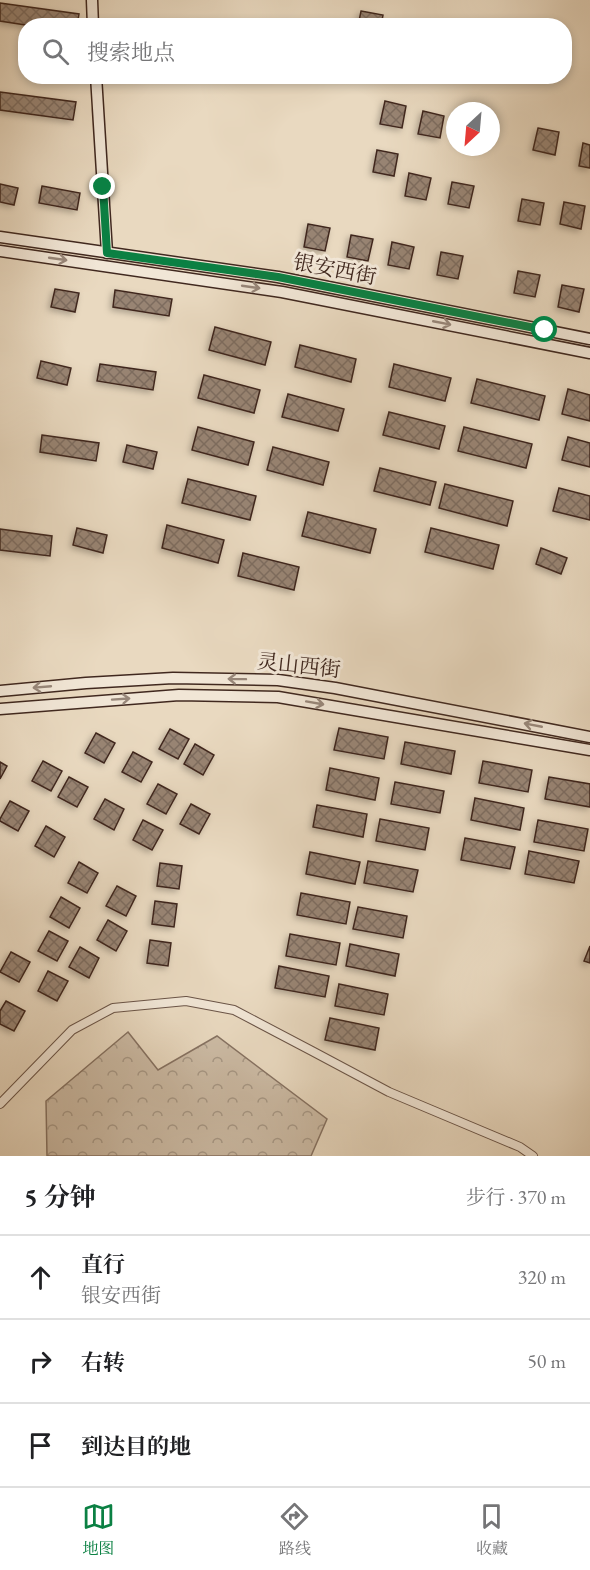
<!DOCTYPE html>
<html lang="zh">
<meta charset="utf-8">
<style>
:root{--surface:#fff;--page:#f2f2f2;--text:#202124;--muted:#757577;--line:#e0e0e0;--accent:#0b8043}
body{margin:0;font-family:"EB Garamond","Noto Serif SC",serif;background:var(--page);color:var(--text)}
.compass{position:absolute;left:446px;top:102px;width:54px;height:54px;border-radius:50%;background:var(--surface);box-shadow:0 3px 9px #0003;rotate:206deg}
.stop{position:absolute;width:18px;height:18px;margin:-14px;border:4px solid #0b8043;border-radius:50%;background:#fff}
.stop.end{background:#0b8043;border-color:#fff;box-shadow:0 2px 6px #0008}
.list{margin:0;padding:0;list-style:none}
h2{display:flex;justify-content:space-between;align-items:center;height:78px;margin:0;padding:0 24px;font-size:26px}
h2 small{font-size:20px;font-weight:400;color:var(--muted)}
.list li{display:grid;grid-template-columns:39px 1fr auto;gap:18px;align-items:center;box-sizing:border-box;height:84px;padding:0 24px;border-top:2px solid var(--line)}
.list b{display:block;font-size:22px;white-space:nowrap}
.list p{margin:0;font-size:20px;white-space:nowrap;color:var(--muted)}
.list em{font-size:20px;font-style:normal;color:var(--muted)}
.icon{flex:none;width:33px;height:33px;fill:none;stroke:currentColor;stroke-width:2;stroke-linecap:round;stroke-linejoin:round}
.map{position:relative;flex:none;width:590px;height:1156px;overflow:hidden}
.search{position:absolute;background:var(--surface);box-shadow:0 3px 9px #0003;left:18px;right:18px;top:18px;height:66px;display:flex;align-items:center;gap:15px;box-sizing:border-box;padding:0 21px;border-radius:24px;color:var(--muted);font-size:22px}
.sheet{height:330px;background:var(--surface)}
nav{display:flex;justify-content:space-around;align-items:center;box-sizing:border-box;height:84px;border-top:2px solid var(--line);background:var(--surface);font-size:16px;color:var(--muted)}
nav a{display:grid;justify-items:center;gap:3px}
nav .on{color:var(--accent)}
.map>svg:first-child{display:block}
.forest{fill:url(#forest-crowns);stroke:#867262;stroke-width:1.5}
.building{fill:url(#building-cross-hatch);stroke:#40281f;stroke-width:1.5;filter:url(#shadow)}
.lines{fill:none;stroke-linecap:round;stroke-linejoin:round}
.street-casing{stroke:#6a5447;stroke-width:10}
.secondary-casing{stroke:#40281f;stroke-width:13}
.street{stroke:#f1e6d6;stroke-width:8}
.secondary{stroke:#f1e6d6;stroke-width:10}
.oneway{stroke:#98877a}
.route{stroke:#0b8043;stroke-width:8}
.labels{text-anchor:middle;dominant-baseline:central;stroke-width:6;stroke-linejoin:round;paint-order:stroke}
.street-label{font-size:21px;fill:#40281f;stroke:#f1e6d6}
</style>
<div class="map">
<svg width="590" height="1156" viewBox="0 0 590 1156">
<defs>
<pattern id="forest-crowns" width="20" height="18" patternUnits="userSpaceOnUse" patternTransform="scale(1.5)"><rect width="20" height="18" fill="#ccbba5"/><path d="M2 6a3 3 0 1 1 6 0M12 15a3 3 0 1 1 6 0" fill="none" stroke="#a79886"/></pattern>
<pattern id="building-cross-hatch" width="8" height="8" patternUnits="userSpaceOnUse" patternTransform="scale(1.5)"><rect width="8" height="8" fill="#988473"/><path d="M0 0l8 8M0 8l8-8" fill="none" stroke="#7d6c5e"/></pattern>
<filter id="shadow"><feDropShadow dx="-2.5" dy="2.5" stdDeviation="3" flood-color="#0004"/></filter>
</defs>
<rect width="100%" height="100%" fill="#e9d9c0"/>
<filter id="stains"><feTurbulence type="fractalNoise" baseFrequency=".00333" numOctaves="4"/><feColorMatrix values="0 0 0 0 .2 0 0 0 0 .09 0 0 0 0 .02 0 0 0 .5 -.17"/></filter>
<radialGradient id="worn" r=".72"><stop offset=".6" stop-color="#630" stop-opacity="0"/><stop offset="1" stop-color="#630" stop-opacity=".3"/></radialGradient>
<!-- forest -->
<path class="forest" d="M 128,1032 L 158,1070 L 217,1036 L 327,1119 L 311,1156 L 47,1156 L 46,1101 Z"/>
<!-- building -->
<g class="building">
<path d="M 0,3 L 79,14 L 77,26 L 32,26 L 0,21 Z"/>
<path d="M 361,11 L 383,15 L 381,26 L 358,26 Z"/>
<path d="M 0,92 L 76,102 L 73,120 L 0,110 Z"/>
<path d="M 385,101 L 406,106 L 402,128 L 380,124 Z"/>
<path d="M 423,111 L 444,116 L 440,138 L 418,134 Z"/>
<path d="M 538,128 L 559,132 L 555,155 L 533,150 Z"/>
<path d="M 583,143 L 590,145 L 590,168 L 579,166 Z"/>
<path d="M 377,150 L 398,154 L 394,176 L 373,172 Z"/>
<path d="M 409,173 L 431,178 L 426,200 L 405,196 Z"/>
<path d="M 452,182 L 474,186 L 469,208 L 448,204 Z"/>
<path d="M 0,184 L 18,188 L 14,205 L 0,202 Z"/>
<path d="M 42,186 L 80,193 L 77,210 L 39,203 Z"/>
<path d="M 522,199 L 544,203 L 540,225 L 518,221 Z"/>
<path d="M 564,202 L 585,206 L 581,229 L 560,224 Z"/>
<path d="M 308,224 L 330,228 L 325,251 L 304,247 Z"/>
<path d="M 351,235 L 373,239 L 368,261 L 347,257 Z"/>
<path d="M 392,242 L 414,247 L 409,269 L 388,265 Z"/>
<path d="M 441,252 L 463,256 L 458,279 L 437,275 Z"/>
<path d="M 518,271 L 540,275 L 535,297 L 514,293 Z"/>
<path d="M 562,285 L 584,289 L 579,312 L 558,307 Z"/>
<path d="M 55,289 L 79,293 L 75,312 L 51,307 Z"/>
<path d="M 115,290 L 172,299 L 169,316 L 113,307 Z"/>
<path d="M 215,327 L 271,342 L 265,365 L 209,350 Z"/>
<path d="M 300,345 L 356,359 L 351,382 L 295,367 Z"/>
<path d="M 41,361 L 71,368 L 67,385 L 37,378 Z"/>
<path d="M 100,364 L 156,372 L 153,390 L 97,381 Z"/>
<path d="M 394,364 L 451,378 L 445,401 L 389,387 Z"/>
<path d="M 204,375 L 260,390 L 254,413 L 198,398 Z"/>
<path d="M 477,379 L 545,396 L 539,420 L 471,403 Z"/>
<path d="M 568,389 L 590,395 L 590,421 L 562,414 Z"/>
<path d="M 288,394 L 344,409 L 338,431 L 282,417 Z"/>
<path d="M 389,412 L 445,426 L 439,449 L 383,435 Z"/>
<path d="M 198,427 L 254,442 L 248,465 L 192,450 Z"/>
<path d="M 464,427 L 532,444 L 526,468 L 458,451 Z"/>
<path d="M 42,435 L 99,443 L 96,461 L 40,452 Z"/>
<path d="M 568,437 L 590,443 L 590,467 L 562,460 Z"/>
<path d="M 127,445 L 157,452 L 153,469 L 123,462 Z"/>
<path d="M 273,447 L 329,462 L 323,485 L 267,470 Z"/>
<path d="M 380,468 L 436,482 L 430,505 L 374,491 Z"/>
<path d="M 188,479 L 256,496 L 250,520 L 182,503 Z"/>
<path d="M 445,484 L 513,501 L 507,526 L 439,508 Z"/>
<path d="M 559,488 L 590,496 L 590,520 L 553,511 Z"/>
<path d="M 308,512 L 376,529 L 370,553 L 302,536 Z"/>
<path d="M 167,525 L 224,540 L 218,563 L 162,548 Z"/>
<path d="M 77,528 L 107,535 L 103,553 L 73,545 Z"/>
<path d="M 431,528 L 499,545 L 493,569 L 425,552 Z"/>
<path d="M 0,529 L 52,536 L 50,556 L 0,550 Z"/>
<path d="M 541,548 L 567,558 L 561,574 L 536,564 Z"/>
<path d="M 243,553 L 299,567 L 294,590 L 238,576 Z"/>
<path d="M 339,728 L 388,737 L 384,759 L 334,750 Z"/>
<path d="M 170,729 L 189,739 L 178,759 L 159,749 Z"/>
<path d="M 96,733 L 115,743 L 104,763 L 85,753 Z"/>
<path d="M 405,742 L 455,751 L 451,774 L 401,764 Z"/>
<path d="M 195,744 L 214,755 L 203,775 L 184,764 Z"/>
<path d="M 133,752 L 152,762 L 141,782 L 122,772 Z"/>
<path d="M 43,761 L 62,771 L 51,791 L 32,781 Z"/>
<path d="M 483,761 L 532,770 L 528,792 L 479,783 Z"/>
<path d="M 0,762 L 7,766 L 0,779 Z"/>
<path d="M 330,768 L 379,778 L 375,800 L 326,790 Z"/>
<path d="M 69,777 L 88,787 L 77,807 L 58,797 Z"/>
<path d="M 549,777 L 590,784 L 590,807 L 545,799 Z"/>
<path d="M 395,782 L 444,791 L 440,813 L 391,804 Z"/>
<path d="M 158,784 L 177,794 L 166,814 L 147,804 Z"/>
<path d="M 475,798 L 524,808 L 520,830 L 471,820 Z"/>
<path d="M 105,799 L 124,809 L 114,830 L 94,819 Z"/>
<path d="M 10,801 L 29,811 L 18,831 L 0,821 L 0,819 Z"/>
<path d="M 191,804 L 210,814 L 199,834 L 180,824 Z"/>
<path d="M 317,805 L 367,814 L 363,837 L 313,827 Z"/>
<path d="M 380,819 L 429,828 L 425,850 L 376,841 Z"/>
<path d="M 143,820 L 163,830 L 152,850 L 133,840 Z"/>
<path d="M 538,820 L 588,829 L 584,851 L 534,842 Z"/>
<path d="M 46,826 L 65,837 L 54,857 L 35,846 Z"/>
<path d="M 465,838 L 515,847 L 510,869 L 461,860 Z"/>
<path d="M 529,851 L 579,861 L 574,883 L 525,874 Z"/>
<path d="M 310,852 L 360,862 L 355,884 L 306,874 Z"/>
<path d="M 368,861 L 418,870 L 413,892 L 364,883 Z"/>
<path d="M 79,862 L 98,873 L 87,893 L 68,883 Z"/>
<path d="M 160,863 L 182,866 L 179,889 L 157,886 Z"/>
<path d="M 117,886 L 136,896 L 126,916 L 106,906 Z"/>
<path d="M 301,893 L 350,902 L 346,924 L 297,915 Z"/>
<path d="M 61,897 L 80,908 L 69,928 L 50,917 Z"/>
<path d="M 155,901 L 177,904 L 174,927 L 152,924 Z"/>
<path d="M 358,907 L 407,916 L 403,938 L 353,929 Z"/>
<path d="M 108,920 L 127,931 L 116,951 L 97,940 Z"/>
<path d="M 49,931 L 68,941 L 57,961 L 38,951 Z"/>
<path d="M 290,934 L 340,943 L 336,965 L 286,956 Z"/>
<path d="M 150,940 L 171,943 L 168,966 L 147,963 Z"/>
<path d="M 350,944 L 399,954 L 395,976 L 346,966 Z"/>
<path d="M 590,946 L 590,963 L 584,961 Z"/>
<path d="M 80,947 L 99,958 L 89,978 L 69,967 Z"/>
<path d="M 11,952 L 30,962 L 19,982 L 0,972 Z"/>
<path d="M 279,966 L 329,976 L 325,997 L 275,988 Z"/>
<path d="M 48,971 L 68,981 L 57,1001 L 38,991 Z"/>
<path d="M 339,984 L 388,994 L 384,1015 L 335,1006 Z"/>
<path d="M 6,1001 L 25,1011 L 14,1031 L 0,1024 L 0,1011 Z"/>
<path d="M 330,1018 L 379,1028 L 375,1050 L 325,1040 Z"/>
</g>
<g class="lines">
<defs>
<path id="street" d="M 0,1104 L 72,1030 L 113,1008 L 186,1001 L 234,1010 L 312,1051 L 389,1092 L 520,1147 L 533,1156"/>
<g id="secondary">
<path d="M 92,0 L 93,26"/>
<path d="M 96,76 L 107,253"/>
<path d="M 0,237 L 278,277 L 590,339"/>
<path d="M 0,251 L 282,292 L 590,353"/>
<path d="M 0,691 L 86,683 L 173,678 L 278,680 L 335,688 L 590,737"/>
<path d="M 0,709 L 179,695 L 278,697 L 590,750"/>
</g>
</defs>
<!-- street casing -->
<use href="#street" class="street-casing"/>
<!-- secondary casing -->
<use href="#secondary" class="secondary-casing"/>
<!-- street -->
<use href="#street" class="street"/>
<!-- secondary -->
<use href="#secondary" class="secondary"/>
</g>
<!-- one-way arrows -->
<defs><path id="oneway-shaft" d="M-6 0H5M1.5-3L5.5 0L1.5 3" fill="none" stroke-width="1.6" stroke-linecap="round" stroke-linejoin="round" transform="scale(1.5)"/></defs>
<g class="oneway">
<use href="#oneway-shaft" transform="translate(58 259) rotate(8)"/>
<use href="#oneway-shaft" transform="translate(251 287) rotate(8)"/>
<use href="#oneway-shaft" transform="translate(442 323) rotate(11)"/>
<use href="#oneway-shaft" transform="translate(237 679) rotate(-179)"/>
<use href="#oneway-shaft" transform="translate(42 687) rotate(175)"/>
<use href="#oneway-shaft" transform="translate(121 699) rotate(-4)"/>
<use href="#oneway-shaft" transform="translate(315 703) rotate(10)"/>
<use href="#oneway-shaft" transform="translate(533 725) rotate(-169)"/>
</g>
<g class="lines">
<!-- route -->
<path class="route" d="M 103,187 L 107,253 L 278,277 L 545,330"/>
</g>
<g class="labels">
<!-- street labels -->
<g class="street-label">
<text transform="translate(335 269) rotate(11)">银安西街</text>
<text transform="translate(299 665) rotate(6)">灵山西街</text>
</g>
</g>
<rect width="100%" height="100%" filter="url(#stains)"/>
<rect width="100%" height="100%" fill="url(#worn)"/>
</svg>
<svg class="compass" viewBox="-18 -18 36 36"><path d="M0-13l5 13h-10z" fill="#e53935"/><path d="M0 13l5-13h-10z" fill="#757577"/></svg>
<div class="stop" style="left:545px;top:330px"></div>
<div class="stop end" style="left:103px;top:187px"></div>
<div class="search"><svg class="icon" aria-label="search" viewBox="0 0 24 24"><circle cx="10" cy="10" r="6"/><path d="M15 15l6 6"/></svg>搜索地点</div>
</div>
<section class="sheet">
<h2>5 分钟<small>步行 · 370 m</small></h2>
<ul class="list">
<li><svg class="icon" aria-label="ahead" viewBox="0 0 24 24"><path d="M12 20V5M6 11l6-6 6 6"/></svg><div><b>直行</b><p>银安西街</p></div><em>320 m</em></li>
<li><svg class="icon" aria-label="right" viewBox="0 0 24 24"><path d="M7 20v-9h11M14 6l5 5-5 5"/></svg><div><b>右转</b></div><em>50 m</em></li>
<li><svg class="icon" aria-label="arrive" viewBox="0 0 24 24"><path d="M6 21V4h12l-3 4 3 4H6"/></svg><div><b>到达目的地</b></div></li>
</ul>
</section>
<nav>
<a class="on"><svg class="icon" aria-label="map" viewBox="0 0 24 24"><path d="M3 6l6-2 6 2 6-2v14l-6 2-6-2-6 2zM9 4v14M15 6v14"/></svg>地图</a>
<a><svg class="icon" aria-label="directions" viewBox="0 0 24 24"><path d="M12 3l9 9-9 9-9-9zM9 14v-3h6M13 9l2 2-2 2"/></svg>路线</a>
<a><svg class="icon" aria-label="saved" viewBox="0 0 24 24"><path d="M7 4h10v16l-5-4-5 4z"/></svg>收藏</a>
</nav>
